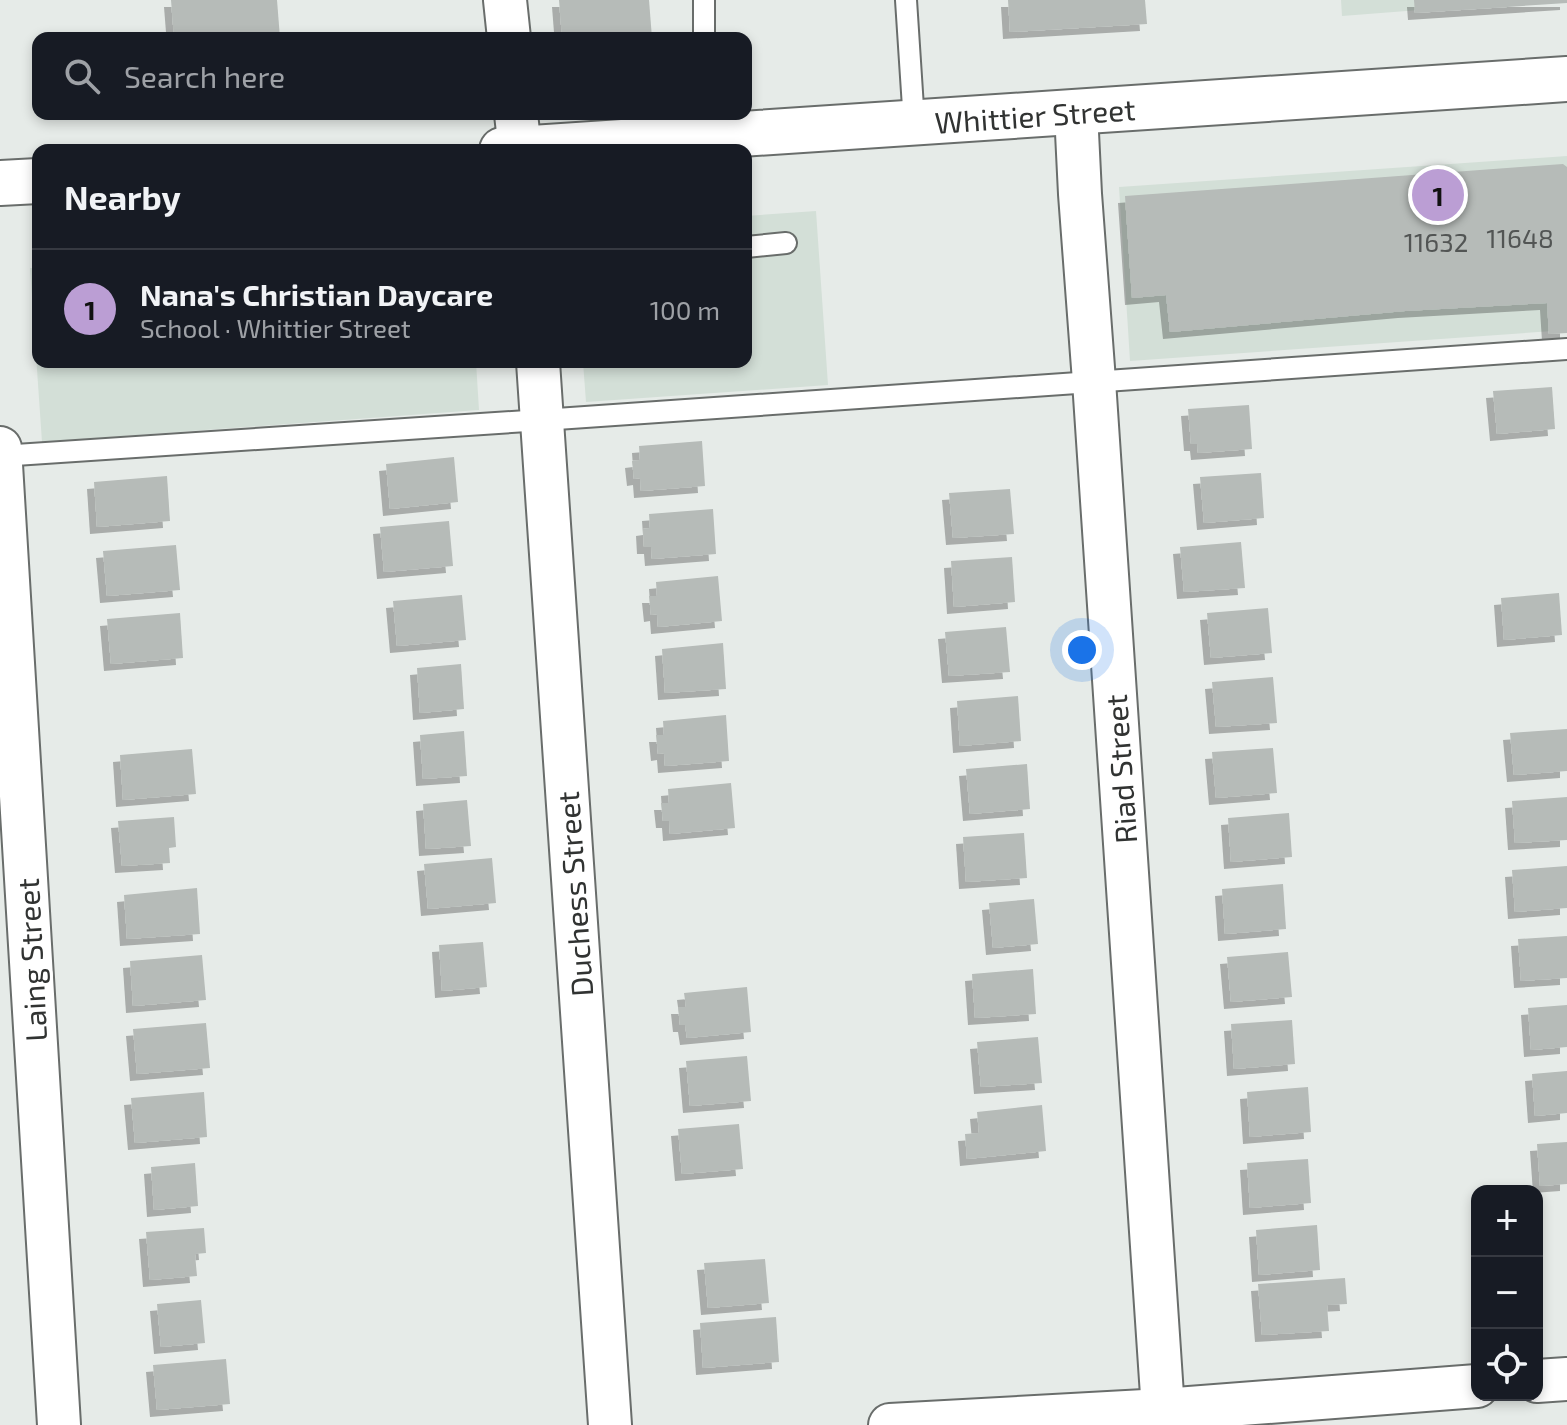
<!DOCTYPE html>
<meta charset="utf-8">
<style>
:root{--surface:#171b24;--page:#20242c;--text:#f1f3f6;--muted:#9ea1a6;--line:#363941;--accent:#bb9ed4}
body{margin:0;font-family:"Exo 2",sans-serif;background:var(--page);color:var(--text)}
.controls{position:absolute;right:24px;bottom:24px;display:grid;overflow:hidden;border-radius:16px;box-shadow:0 4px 12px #0003}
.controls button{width:72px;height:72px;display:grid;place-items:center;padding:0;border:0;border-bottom:2px solid var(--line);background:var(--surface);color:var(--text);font:40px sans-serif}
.you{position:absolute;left:1082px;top:650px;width:28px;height:28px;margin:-20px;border:6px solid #fff;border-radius:50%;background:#1a73e8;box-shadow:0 0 0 12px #1a73e833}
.badge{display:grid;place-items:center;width:52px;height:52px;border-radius:50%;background:var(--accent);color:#111;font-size:26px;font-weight:700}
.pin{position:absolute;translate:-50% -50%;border:4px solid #fff;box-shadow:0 2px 8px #0006}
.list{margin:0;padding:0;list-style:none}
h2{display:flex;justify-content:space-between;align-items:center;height:104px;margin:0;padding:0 32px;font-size:34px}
h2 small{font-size:26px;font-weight:400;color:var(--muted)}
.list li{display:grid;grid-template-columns:52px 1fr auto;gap:24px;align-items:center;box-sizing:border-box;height:120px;padding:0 32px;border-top:2px solid var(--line)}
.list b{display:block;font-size:30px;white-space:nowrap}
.list p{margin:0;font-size:26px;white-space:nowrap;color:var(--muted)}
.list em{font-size:26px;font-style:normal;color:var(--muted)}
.icon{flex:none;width:44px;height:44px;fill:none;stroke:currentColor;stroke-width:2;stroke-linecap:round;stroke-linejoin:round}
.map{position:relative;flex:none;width:1567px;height:1425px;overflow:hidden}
.search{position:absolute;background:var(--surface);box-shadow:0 4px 12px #0003;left:32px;top:32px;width:720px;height:88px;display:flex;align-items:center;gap:20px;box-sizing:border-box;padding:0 28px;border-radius:16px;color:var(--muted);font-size:30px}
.panel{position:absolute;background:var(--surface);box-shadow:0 4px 12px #0003;left:32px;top:144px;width:720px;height:224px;border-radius:16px}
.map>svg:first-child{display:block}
.built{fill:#d3dfd7}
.building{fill:#b6bbb8;filter:url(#shadow)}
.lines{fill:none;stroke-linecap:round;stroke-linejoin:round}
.service-casing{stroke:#696d6b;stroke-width:24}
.minor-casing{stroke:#696d6b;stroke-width:46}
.tertiary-casing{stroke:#696d6b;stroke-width:48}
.service{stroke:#fff;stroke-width:20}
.minor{stroke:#fff;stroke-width:42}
.tertiary{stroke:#fff;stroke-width:44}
.labels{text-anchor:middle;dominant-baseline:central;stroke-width:6;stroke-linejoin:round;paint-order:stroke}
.number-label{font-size:26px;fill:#525554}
.street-label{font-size:30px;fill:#313332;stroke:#fff}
</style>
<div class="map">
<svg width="1567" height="1425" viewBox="0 0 1567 1425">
<defs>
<filter id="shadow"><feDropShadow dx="-7" dy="7" stdDeviation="0" flood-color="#0004"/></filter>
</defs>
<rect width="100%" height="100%" fill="#e6ebe8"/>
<!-- built -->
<g class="built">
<path d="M 1341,0 L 1548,0 L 1342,16 Z"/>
<path d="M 1567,156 L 1567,330 L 1130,361 L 1119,187 Z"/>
<path d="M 816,211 L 828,385 L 586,402 L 583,362 L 746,362 L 746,216 Z"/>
<path d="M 30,268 L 38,268 L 38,362 L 476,362 L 479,410 L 42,442 Z"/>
</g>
<!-- building -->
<g class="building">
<path d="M 171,0 L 277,0 L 280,38 L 174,38 Z"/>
<path d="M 559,0 L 649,0 L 652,38 L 562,38 Z"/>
<path d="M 1008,0 L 1145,0 L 1147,24 L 1010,32 Z"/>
<path d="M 1414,0 L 1567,0 L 1567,3 L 1415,13 Z"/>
<path d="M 1563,164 L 1567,167 L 1567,333 L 1549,334 L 1547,303 L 1405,311 L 1170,332 L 1166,295 L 1132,298 L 1125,196 Z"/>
<path d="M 1552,387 L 1555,429 L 1497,434 L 1493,391 Z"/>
<path d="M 1249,405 L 1252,449 L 1198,453 L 1197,444 L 1191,444 L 1188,409 Z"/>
<path d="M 702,441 L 705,486 L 641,491 L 640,478 L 634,479 L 632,461 L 640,460 L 639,446 Z"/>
<path d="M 454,457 L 458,502 L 390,509 L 386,464 Z"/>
<path d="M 1261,473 L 1264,518 L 1204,523 L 1200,477 Z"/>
<path d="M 167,476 L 170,521 L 97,527 L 94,482 Z"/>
<path d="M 1010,489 L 1014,534 L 953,538 L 949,493 Z"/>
<path d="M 713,509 L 716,554 L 652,559 L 651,547 L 644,547 L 643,529 L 650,528 L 649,514 Z"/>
<path d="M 449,521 L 453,566 L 384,572 L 380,527 Z"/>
<path d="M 1241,542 L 1245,588 L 1184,592 L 1180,547 Z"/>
<path d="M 176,545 L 180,590 L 107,596 L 103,551 Z"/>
<path d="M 1012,557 L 1015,602 L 954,607 L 951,561 Z"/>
<path d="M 718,576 L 722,621 L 658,627 L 657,614 L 651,615 L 649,596 L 657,596 L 656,582 Z"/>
<path d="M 1559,593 L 1562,635 L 1504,640 L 1501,598 Z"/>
<path d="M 462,595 L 466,640 L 397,646 L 393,601 Z"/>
<path d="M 1268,608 L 1272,653 L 1211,658 L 1207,613 Z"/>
<path d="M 180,613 L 183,658 L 111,664 L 107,619 Z"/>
<path d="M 1006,627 L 1010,672 L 949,676 L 945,632 Z"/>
<path d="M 723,643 L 726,689 L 665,693 L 662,649 Z"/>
<path d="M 461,664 L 464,709 L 420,713 L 417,668 Z"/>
<path d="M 1273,677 L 1277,723 L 1216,727 L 1212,682 Z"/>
<path d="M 1018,696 L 1021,741 L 960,746 L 957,701 Z"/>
<path d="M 726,715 L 729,761 L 665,766 L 664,753 L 658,754 L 656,735 L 664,735 L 663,721 Z"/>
<path d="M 1567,729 L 1567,771 L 1514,775 L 1510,733 Z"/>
<path d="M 464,731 L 467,776 L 423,779 L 420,735 Z"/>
<path d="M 1273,748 L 1277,793 L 1216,798 L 1212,752 Z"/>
<path d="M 192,749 L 196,794 L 123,800 L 120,755 Z"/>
<path d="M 1027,764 L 1030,809 L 970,814 L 966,769 Z"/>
<path d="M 731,783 L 735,828 L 670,834 L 669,821 L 663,821 L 661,803 L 669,803 L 668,789 Z"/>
<path d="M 1567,797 L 1567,840 L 1515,843 L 1512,801 Z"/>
<path d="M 467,800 L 471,846 L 426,849 L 423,804 Z"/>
<path d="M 1289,813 L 1292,857 L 1231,862 L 1228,818 Z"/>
<path d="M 174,817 L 176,847 L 169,848 L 170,863 L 122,866 L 118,821 Z"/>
<path d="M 1024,833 L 1027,878 L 966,882 L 963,837 Z"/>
<path d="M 492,858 L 496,903 L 428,909 L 424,864 Z"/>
<path d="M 1567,866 L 1567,908 L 1515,912 L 1512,870 Z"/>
<path d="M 1283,884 L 1286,929 L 1225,934 L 1222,889 Z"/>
<path d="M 197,888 L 200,934 L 127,939 L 124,895 Z"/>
<path d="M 1034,899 L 1038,944 L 993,948 L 989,903 Z"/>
<path d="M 1567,936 L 1567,978 L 1521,981 L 1518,939 Z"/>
<path d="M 483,942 L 487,987 L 442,991 L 439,945 Z"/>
<path d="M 1288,952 L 1292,997 L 1231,1002 L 1227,957 Z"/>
<path d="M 202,955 L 206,1000 L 133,1006 L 130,961 Z"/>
<path d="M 1033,969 L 1036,1014 L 975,1018 L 972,974 Z"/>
<path d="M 747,987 L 751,1032 L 687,1038 L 685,1025 L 680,1025 L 678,1007 L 686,1007 L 684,993 Z"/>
<path d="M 1567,1005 L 1567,1047 L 1531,1050 L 1528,1008 Z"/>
<path d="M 1292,1020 L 1295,1064 L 1234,1069 L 1231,1024 Z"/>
<path d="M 206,1023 L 210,1068 L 137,1074 L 133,1029 Z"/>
<path d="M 1038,1037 L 1042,1083 L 981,1087 L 977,1042 Z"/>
<path d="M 747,1056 L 751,1101 L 690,1106 L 686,1061 Z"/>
<path d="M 1567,1071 L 1567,1113 L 1535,1116 L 1532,1074 Z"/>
<path d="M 1308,1087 L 1311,1132 L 1250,1137 L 1247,1092 Z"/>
<path d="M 204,1092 L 207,1137 L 135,1143 L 131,1098 Z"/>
<path d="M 1042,1105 L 1046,1151 L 967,1159 L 965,1134 L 979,1133 L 977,1112 Z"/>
<path d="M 739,1124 L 743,1169 L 682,1174 L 678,1129 Z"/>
<path d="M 1567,1142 L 1567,1184 L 1540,1186 L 1537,1144 Z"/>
<path d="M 1308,1159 L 1311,1203 L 1250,1208 L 1247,1163 Z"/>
<path d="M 195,1163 L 198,1206 L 154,1210 L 151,1167 Z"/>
<path d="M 1317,1225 L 1320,1270 L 1259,1275 L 1256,1230 Z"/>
<path d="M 204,1228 L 206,1253 L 195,1254 L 197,1276 L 150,1280 L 146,1232 Z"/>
<path d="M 765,1259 L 769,1303 L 708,1308 L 704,1263 Z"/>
<path d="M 1345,1278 L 1347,1304 L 1327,1305 L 1329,1331 L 1262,1335 L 1258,1284 Z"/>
<path d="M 201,1300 L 205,1343 L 161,1347 L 157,1304 Z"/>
<path d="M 776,1317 L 779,1362 L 703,1368 L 700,1323 Z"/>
<path d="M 226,1359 L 230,1404 L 157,1410 L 153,1365 Z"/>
</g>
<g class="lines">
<defs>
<g id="service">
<path d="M 704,0 L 704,38"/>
<path d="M 906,0 L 914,123"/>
<path d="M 746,247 L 786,243"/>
<path d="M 0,456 L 542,420 L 1567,349"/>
</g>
<g id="minor">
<path d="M 505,0 L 509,38"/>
<path d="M 1076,112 L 1080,194 L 1094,381 L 1164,1425"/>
<path d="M 516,114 L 520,150"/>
<path d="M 538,362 L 610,1425"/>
<path d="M 0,448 L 59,1425"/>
<path d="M 1537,1381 L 1567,1379"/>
<path d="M 890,1425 L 1163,1410 L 1477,1386"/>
</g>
<g id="tertiary">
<path d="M 502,150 L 1567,79"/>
<path d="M 0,183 L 38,181"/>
</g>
</defs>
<!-- service casing -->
<use href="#service" class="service-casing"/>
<!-- minor casing -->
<use href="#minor" class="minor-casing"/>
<!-- tertiary casing -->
<use href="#tertiary" class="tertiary-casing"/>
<!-- service -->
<use href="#service" class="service"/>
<!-- minor -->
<use href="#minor" class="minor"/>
<!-- tertiary -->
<use href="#tertiary" class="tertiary"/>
</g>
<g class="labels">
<!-- number labels -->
<g class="number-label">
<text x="1520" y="237">11648</text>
<text x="1436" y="241">11632</text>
</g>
<!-- street labels -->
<g class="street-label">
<text transform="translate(1035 115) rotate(-4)">Whittier Street</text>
<text transform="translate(1120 769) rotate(-94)">Riad Street</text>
<text transform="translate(574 894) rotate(-94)">Duchess Street</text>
<text transform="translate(31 960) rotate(-93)">Laing Street</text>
</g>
</g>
</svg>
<div class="controls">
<button>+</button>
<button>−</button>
<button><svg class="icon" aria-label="locate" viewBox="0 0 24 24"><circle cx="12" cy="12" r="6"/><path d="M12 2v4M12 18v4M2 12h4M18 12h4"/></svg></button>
</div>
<div class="you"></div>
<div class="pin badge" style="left:1438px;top:195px">1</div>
<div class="search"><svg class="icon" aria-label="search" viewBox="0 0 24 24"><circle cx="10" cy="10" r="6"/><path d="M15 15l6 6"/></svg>Search here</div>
<section class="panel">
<h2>Nearby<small></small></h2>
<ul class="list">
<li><span class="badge">1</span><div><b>Nana's Christian Daycare</b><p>School · Whittier Street</p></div><em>100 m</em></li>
</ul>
</section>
</div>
